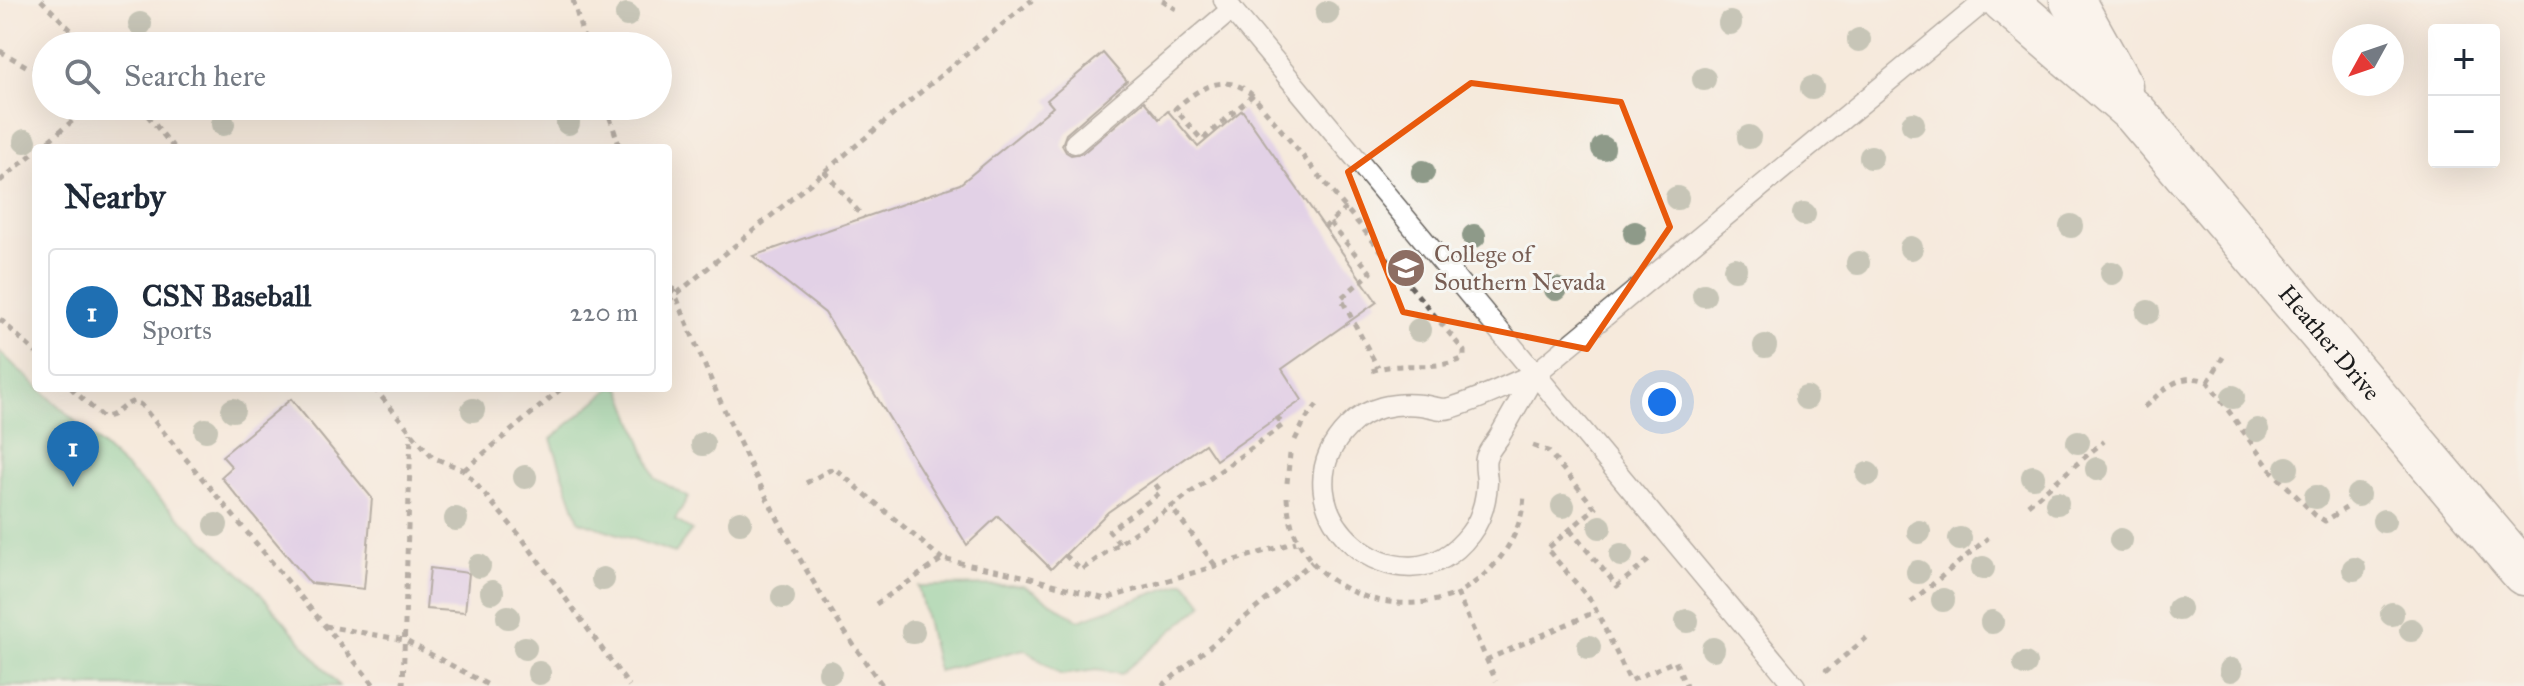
<!DOCTYPE html>
<meta charset="utf-8">
<style>
:root{--surface:#fff;--page:#f6f6f7;--text:#1f2937;--muted:#747a83;--line:#e0e1e3;--accent:#1f6fb2}
body{margin:0;font-family:"IM FELL Great Primer",serif;background:var(--page);color:var(--text)}
.controls{position:absolute;right:24px;top:24px;display:grid;overflow:hidden;border-radius:8px;box-shadow:0 8px 32px #0002}
.controls button{width:72px;height:72px;display:grid;place-items:center;padding:0;border:0;border-bottom:2px solid var(--line);background:var(--surface);color:var(--text);font:40px sans-serif}
.compass{position:absolute;left:2332px;top:24px;width:72px;height:72px;border-radius:50%;background:var(--surface);box-shadow:0 8px 32px #0002;rotate:230deg}
.you{position:absolute;left:1662px;top:402px;width:28px;height:28px;margin:-20px;border:6px solid #fff;border-radius:50%;background:#1a73e8;box-shadow:0 0 0 12px #1a73e833}
.badge{display:grid;place-items:center;width:52px;height:52px;border-radius:50%;background:var(--accent);color:#fff;font-size:26px;font-weight:700}
.pin{position:absolute;translate:-50% -66px;filter:drop-shadow(0 2px 4px #0008)}
.pin::after{content:'';position:absolute;top:42px;width:28px;height:24px;background:inherit;clip-path:polygon(0 0,100% 0,50% 100%)}
.list{margin:0;padding:0;list-style:none}
h2{display:flex;justify-content:space-between;align-items:center;height:104px;margin:0;padding:0 32px;font-size:34px}
h2 small{font-size:26px;font-weight:400;color:var(--muted)}
.list li{display:grid;grid-template-columns:52px 1fr auto;gap:24px;align-items:center;box-sizing:border-box;height:128px;margin:0 16px 16px;padding:0 16px;border:2px solid var(--line);border-radius:8px}
.list b{display:block;font-size:30px;white-space:nowrap}
.list p{margin:0;font-size:26px;white-space:nowrap;color:var(--muted)}
.list em{font-size:26px;font-style:normal;color:var(--muted)}
.icon{flex:none;width:44px;height:44px;fill:none;stroke:currentColor;stroke-width:2;stroke-linecap:round;stroke-linejoin:round}
.map{position:relative;flex:none;width:2524px;height:686px;overflow:hidden}
.search{position:absolute;background:var(--surface);box-shadow:0 8px 32px #0002;left:32px;top:32px;width:640px;height:88px;display:flex;align-items:center;gap:20px;box-sizing:border-box;padding:0 28px;border-radius:44px;color:var(--muted);font-size:30px}
.panel{position:absolute;background:var(--surface);box-shadow:0 8px 32px #0002;left:32px;top:144px;width:640px;height:248px;border-radius:8px}
.map>svg:first-child{display:block}
.green{fill:#70c990;stroke:#467256;stroke-width:2}
.building{fill:#cab3f2}
.lines{fill:none;stroke-linecap:round;stroke-linejoin:round}
.service-casing{stroke:#68645f;stroke-width:23}
.tertiary-casing{stroke:#68645f;stroke-width:47}
.path{stroke:#68645f;stroke-width:5;stroke-dasharray:6 6;stroke-linecap:butt}
.service{stroke:#fff;stroke-width:20}
.tertiary{stroke:#fff;stroke-width:44}
.tree{fill:#8e9a89}
.marked{fill:none;stroke:#e8590c;stroke-width:6;stroke-linejoin:round}
.labels{text-anchor:middle;dominant-baseline:central;stroke-width:6;stroke-linejoin:round;paint-order:stroke}
.education-label{font-size:24px;fill:#785e54;stroke:#f6f6f2;text-anchor:start}
.street-label{font-size:24px;fill:#1c1c1c;stroke:#f6f6f2}
</style>
<div class="map">
<svg width="2524" height="686" viewBox="0 0 2524 686">
<rect width="100%" height="100%" fill="#f6f6f2"/>
<filter id="ink" filterUnits="userSpaceOnUse"><feTurbulence type="fractalNoise" baseFrequency=".0125" numOctaves="2"/><feDisplacementMap in="SourceGraphic" scale="16" xChannelSelector="R" yChannelSelector="G"/><feConvolveMatrix kernelMatrix="1 2 1 2 8 2 1 2 1" color-interpolation-filters="sRGB"/></filter>
<filter id="wash" filterUnits="userSpaceOnUse"><feTurbulence type="fractalNoise" baseFrequency=".006" numOctaves="4" result="noise"/><feDisplacementMap in="SourceGraphic" scale="32" xChannelSelector="R" yChannelSelector="G"/><feGaussianBlur stdDeviation="1.8" result="paint"/><feColorMatrix in="noise" values="0 0 0 0 0 0 0 0 0 0 0 0 0 0 0 0 0 1.4 0 .05"/><feComposite in="paint" operator="in"/></filter>
<g filter="url(#wash)">
<rect width="100%" height="100%" fill="#f5eadc"/>
<!-- green -->
<g class="green">
<path d="M 0,352 L 254,586 L 339,686 L 0,686 Z"/>
<path d="M 611,388 L 621,388 L 655,478 L 688,497 L 675,520 L 692,530 L 675,553 L 579,521 L 551,439 Z"/>
<path d="M 1185,582 L 1204,604 L 1121,674 L 1096,670 L 1061,675 L 1024,649 L 938,671 L 918,586 L 1023,585 L 1079,620 Z"/>
</g>
<g id="blocks">
<!-- building -->
<g class="building">
<path d="M 1103,53 L 1127,81 L 1066,134 L 1062,145 L 1066,152 L 1071,155 L 1083,153 L 1144,101 L 1159,119 L 1168,111 L 1198,147 L 1242,110 L 1377,302 L 1282,369 L 1302,400 L 1216,460 L 1205,444 L 1108,512 L 1051,569 L 998,516 L 967,545 L 825,313 L 753,256 L 960,184 L 1053,107 L 1047,100 Z"/>
<path d="M 291,399 L 372,498 L 364,589 L 310,583 L 221,477 L 232,467 L 222,456 Z"/>
<path d="M 430,568 L 469,573 L 465,612 L 426,609 Z"/>
</g>
</g>
</g>
<g filter="url(#ink)">
<use href="#blocks" fill-opacity="0" stroke="#68645f" stroke-width="2"/>
<g class="lines">
<defs>
<g id="service">
<path d="M 1224,0 L 1795,686"/>
<path d="M 1075,143 L 1232,9"/>
<path d="M 1535,374 C 1523,395 1511,416 1499,437 C 1495,443 1488,451 1486,458 C 1484,465 1487,475 1487,483 C 1486,500 1481,520 1470,534 C 1402,624 1268,508 1348,427 C 1367,407 1395,402 1421,405 C 1430,406 1441,411 1450,408 C 1479,400 1507,385 1535,374 Z"/>
<path d="M 1535,374 L 1986,0"/>
</g>
<g id="tertiary">
<path id="s1" d="M 2004,0 L 2135,113 L 2524,573"/>
<path d="M 2072,0 L 2120,86"/>
</g>
</defs>
<!-- service casing -->
<use href="#service" class="service-casing"/>
<!-- tertiary casing -->
<use href="#tertiary" class="tertiary-casing"/>
<!-- path -->
<g class="path">
<path d="M 41,0 L 87,46"/>
<path d="M 573,0 L 586,46"/>
<path d="M 1162,0 L 1176,9"/>
<path d="M 0,51 L 26,66 L 46,69"/>
<path d="M 1253,95 L 1202,140 L 1175,109 C 1199,87 1228,70 1254,97 L 1464,351 L 1464,358 C 1434,373 1400,359 1369,372"/>
<path d="M 140,106 L 174,148"/>
<path d="M 606,106 L 620,148"/>
<path d="M 40,148 L 90,106"/>
<path d="M 824,171 L 864,218"/>
<path d="M 0,181 L 36,151"/>
<path d="M 1330,223 L 1371,273 L 1341,298 L 1378,368"/>
<path d="M 1324,228 L 1346,208"/>
<path d="M 668,276 C 725,420 790,562 883,686"/>
<path d="M 668,301 L 1032,0"/>
<path d="M 0,319 L 36,353"/>
<path d="M 2208,382 L 2223,357"/>
<path d="M 71,388 L 102,417 C 117,417 122,404 135,401 L 141,405 L 375,686"/>
<path d="M 374,388 L 432,457 L 464,470 L 522,538 L 629,686"/>
<path d="M 2144,407 C 2164,390 2181,370 2208,382 L 2270,469 L 2315,515 L 2325,521 L 2346,508"/>
<path d="M 1295,440 L 1305,420 L 1317,405"/>
<path d="M 1533,446 L 1548,451 L 1595,508 L 1547,549 L 1592,602 L 1630,681 L 1675,661 L 1686,686"/>
<path d="M 464,470 L 562,388"/>
<path d="M 806,483 L 834,468 L 942,559"/>
<path d="M 1287,483 L 1290,454"/>
<path d="M 1287,497 C 1291,581 1380,622 1454,595"/>
<path d="M 2028,505 L 2104,441"/>
<path d="M 1570,530 L 1617,586 L 1649,560"/>
<path d="M 1119,543 L 1109,531 L 1161,492 L 1153,481"/>
<path d="M 1065,555 L 1081,570 L 1171,507"/>
<path d="M 1215,565 L 1171,507 L 1283,425 L 1277,417"/>
<path d="M 1463,590 C 1497,570 1522,536 1524,495"/>
<path d="M 1457,593 L 1496,681"/>
<path d="M 1911,602 L 1988,538"/>
<path d="M 876,604 L 942,559 L 1027,577 L 1105,599 L 1296,542"/>
<path d="M 325,626 L 404,640 L 490,686"/>
<path d="M 1486,660 L 1597,611"/>
<path d="M 1825,672 L 1870,635"/>
<path d="M 403,686 L 411,432"/>
<path d="M 1162,686 L 1312,562"/>
</g>
<!-- service -->
<use href="#service" class="service"/>
<!-- tertiary -->
<use href="#tertiary" class="tertiary"/>
</g>
<!-- trees -->
<g class="tree">
<circle cx="1327" cy="13" r="12"/>
<circle cx="627" cy="15" r="12"/>
<circle cx="1730" cy="23" r="12"/>
<circle cx="140" cy="24" r="12"/>
<circle cx="1859" cy="40" r="12"/>
<circle cx="1704" cy="79" r="12"/>
<circle cx="1812" cy="88" r="12"/>
<circle cx="568" cy="123" r="12"/>
<circle cx="223" cy="124" r="12"/>
<circle cx="1913" cy="124" r="12"/>
<circle cx="1749" cy="137" r="12"/>
<circle cx="25" cy="141" r="12"/>
<circle cx="1603" cy="148" r="12"/>
<circle cx="1871" cy="157" r="12"/>
<circle cx="1423" cy="172" r="12"/>
<circle cx="1677" cy="198" r="12"/>
<circle cx="1804" cy="214" r="12"/>
<circle cx="2071" cy="226" r="12"/>
<circle cx="1635" cy="233" r="12"/>
<circle cx="1474" cy="236" r="12"/>
<circle cx="1911" cy="248" r="12"/>
<circle cx="1858" cy="263" r="12"/>
<circle cx="1735" cy="269" r="12"/>
<circle cx="2112" cy="273" r="12"/>
<circle cx="1556" cy="289" r="12"/>
<circle cx="1704" cy="295" r="12"/>
<circle cx="2148" cy="312" r="12"/>
<circle cx="1419" cy="330" r="12"/>
<circle cx="1765" cy="346" r="12"/>
<circle cx="2233" cy="397" r="12"/>
<circle cx="1806" cy="398" r="12"/>
<circle cx="233" cy="410" r="12"/>
<circle cx="473" cy="410" r="12"/>
<circle cx="206" cy="430" r="12"/>
<circle cx="2257" cy="430" r="12"/>
<circle cx="2078" cy="442" r="12"/>
<circle cx="703" cy="444" r="12"/>
<circle cx="2287" cy="468" r="12"/>
<circle cx="2097" cy="469" r="12"/>
<circle cx="1868" cy="474" r="12"/>
<circle cx="525" cy="477" r="12"/>
<circle cx="2033" cy="477" r="12"/>
<circle cx="2358" cy="495" r="12"/>
<circle cx="2316" cy="497" r="12"/>
<circle cx="2057" cy="503" r="12"/>
<circle cx="1563" cy="506" r="12"/>
<circle cx="456" cy="519" r="12"/>
<circle cx="2384" cy="521" r="12"/>
<circle cx="740" cy="522" r="12"/>
<circle cx="216" cy="525" r="12"/>
<circle cx="1600" cy="527" r="12"/>
<circle cx="1919" cy="532" r="12"/>
<circle cx="1960" cy="539" r="12"/>
<circle cx="2121" cy="540" r="12"/>
<circle cx="1621" cy="555" r="12"/>
<circle cx="479" cy="566" r="12"/>
<circle cx="1983" cy="568" r="12"/>
<circle cx="2354" cy="569" r="12"/>
<circle cx="1918" cy="572" r="12"/>
<circle cx="603" cy="579" r="12"/>
<circle cx="492" cy="592" r="12"/>
<circle cx="783" cy="597" r="12"/>
<circle cx="1943" cy="600" r="12"/>
<circle cx="2179" cy="609" r="12"/>
<circle cx="2392" cy="614" r="12"/>
<circle cx="508" cy="617" r="12"/>
<circle cx="1687" cy="621" r="12"/>
<circle cx="1992" cy="622" r="12"/>
<circle cx="2411" cy="630" r="12"/>
<circle cx="913" cy="632" r="12"/>
<circle cx="1589" cy="647" r="12"/>
<circle cx="525" cy="648" r="12"/>
<circle cx="1713" cy="649" r="12"/>
<circle cx="2025" cy="664" r="12"/>
<circle cx="2231" cy="670" r="12"/>
<circle cx="830" cy="672" r="12"/>
<circle cx="539" cy="673" r="12"/>
</g>
</g>
<!-- marked area -->
<path d="M0 0H2524V686H0ZM 1471,83 L 1621,102 L 1670,227 L 1587,349 L 1403,312 L 1348,172 Z" fill="#f5eadc" fill-opacity=".55" fill-rule="evenodd"/>
<path class="marked" d="M 1471,83 L 1621,102 L 1670,227 L 1587,349 L 1403,312 L 1348,172 Z"/>
<!-- icons -->
<defs>
<symbol id="university-disc" viewBox="-11 -11 22 22"><circle r="9.5" fill="#8d6e63" stroke="#f6f6f2"/><path d="M0-5L7-2L0 1L-7-2ZM-4 1L0 2.5L4 1V4Q0 6-4 4Z" fill="#fff"/></symbol>
</defs>
<g fill-rule="evenodd">
<use href="#university-disc" x="1384" y="246" width="44" height="44"/>
</g>
<g class="labels">
<!-- education labels -->
<g class="education-label">
<text x="1434" y="254">College of<tspan x="1434" dy="28">Southern Nevada</tspan></text>
</g>
<!-- street labels -->
<g class="street-label">
<text stroke="none"><textPath href="#s1" startOffset="474">Heather Drive</textPath></text>
</g>
</g>
</svg>
<div class="controls">
<button>+</button>
<button>−</button>
</div>
<svg class="compass" viewBox="-18 -18 36 36"><path d="M0-13l5 13h-10z" fill="#e53935"/><path d="M0 13l5-13h-10z" fill="#747a83"/></svg>
<div class="you"></div>
<div class="pin badge" style="left:73px;top:487px">1</div>
<div class="search"><svg class="icon" aria-label="search" viewBox="0 0 24 24"><circle cx="10" cy="10" r="6"/><path d="M15 15l6 6"/></svg>Search here</div>
<section class="panel">
<h2>Nearby<small></small></h2>
<ul class="list">
<li><span class="badge">1</span><div><b>CSN Baseball</b><p>Sports</p></div><em>220 m</em></li>
</ul>
</section>
</div>
